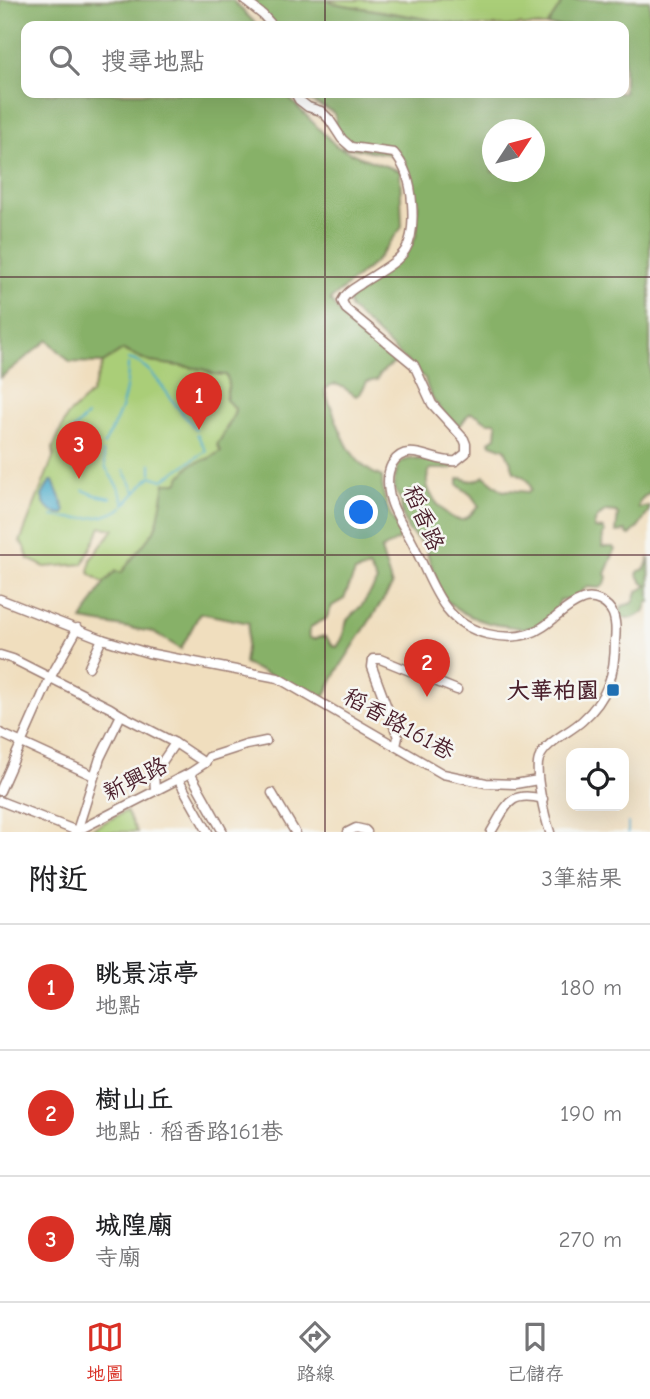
<!DOCTYPE html>
<html lang="zh-TW">
<meta charset="utf-8">
<style>
:root{--surface:#fff;--page:#f2f2f2;--text:#202124;--muted:#757577;--line:#e0e0e0;--accent:#d93025}
body{margin:0;font-family:"Comic Neue","LXGW WenKai TC",sans-serif;background:var(--page);color:var(--text)}
.controls{position:absolute;right:21px;bottom:21px;display:grid;overflow:hidden;border-radius:14px;box-shadow:0 7px 28px #0002}
.controls button{width:63px;height:63px;display:grid;place-items:center;padding:0;border:0;border-bottom:2px solid var(--line);background:var(--surface);color:var(--text);font:35px sans-serif}
.compass{position:absolute;left:482px;top:119px;width:63px;height:63px;border-radius:50%;background:var(--surface);box-shadow:0 7px 28px #0002;rotate:54deg}
.you{position:absolute;left:362px;top:513px;width:24px;height:24px;margin:-18px;border:5px solid #fff;border-radius:50%;background:#1a73e8;box-shadow:0 0 0 10px #1a73e833}
.badge{display:grid;place-items:center;width:46px;height:46px;border-radius:50%;background:var(--accent);color:#fff;font-size:23px;font-weight:700}
.pin{position:absolute;translate:-50% -58px;filter:drop-shadow(0 2px 4px #0008)}
.pin::after{content:'';position:absolute;top:37px;width:24px;height:21px;background:inherit;clip-path:polygon(0 0,100% 0,50% 100%)}
.list{margin:0;padding:0;list-style:none}
h2{display:flex;justify-content:space-between;align-items:center;height:91px;margin:0;padding:0 28px;font-size:30px}
h2 small{font-size:23px;font-weight:400;color:var(--muted)}
.list li{display:grid;grid-template-columns:46px 1fr auto;gap:21px;align-items:center;box-sizing:border-box;height:126px;padding:0 28px;border-top:2px solid var(--line)}
.list b{display:block;font-size:26px;white-space:nowrap}
.list p{margin:0;font-size:23px;white-space:nowrap;color:var(--muted)}
.list em{font-size:23px;font-style:normal;color:var(--muted)}
.icon{flex:none;width:38px;height:38px;fill:none;stroke:currentColor;stroke-width:2;stroke-linecap:round;stroke-linejoin:round}
.map{position:relative;flex:none;width:650px;height:832px;overflow:hidden}
.search{position:absolute;background:var(--surface);box-shadow:0 7px 28px #0002;left:21px;right:21px;top:21px;height:77px;display:flex;align-items:center;gap:18px;box-sizing:border-box;padding:0 24px;border-radius:14px;color:var(--muted);font-size:26px}
.sheet{height:469px;background:var(--surface)}
nav{display:flex;justify-content:space-around;align-items:center;box-sizing:border-box;height:98px;border-top:2px solid var(--line);background:var(--surface);font-size:19px;color:var(--muted)}
nav a{display:grid;justify-items:center;gap:4px}
nav .on{color:var(--accent)}
.map>svg:first-child{display:block}
.green{fill:#aace78;stroke:#7a7652;stroke-width:2}
.forest{fill:#87b168;stroke:#68684a;stroke-width:2;fill-rule:evenodd}
.water{fill:#4aaac9;stroke:#4a647a;stroke-width:2}
.lines{fill:none;stroke-linecap:round;stroke-linejoin:round}
.stream{stroke:#4aaac9;stroke-width:2}
.minor-casing{stroke:#9d7e74;stroke-width:11}
.minor{stroke:#fff;stroke-width:8}
.grid{fill:none;stroke:#4a1f2b;stroke-width:2;stroke-opacity:0.55}
.poi-dot{fill:#1f6fb2;stroke:#f6f6f2;stroke-width:2.5}
.labels{text-anchor:middle;dominant-baseline:central;stroke-width:5;stroke-linejoin:round;paint-order:stroke}
.street-label{font-size:23px;fill:#4a1f2b;stroke:#f6f6f2}
.poi-label{font-size:23px;font-weight:bold;fill:#4a1f2b;stroke:#f6f6f2;text-anchor:end}
</style>
<div class="map">
<svg width="650" height="832" viewBox="0 0 650 832">
<rect width="100%" height="100%" fill="#f6f6f2"/>
<filter id="ink" filterUnits="userSpaceOnUse"><feTurbulence type="fractalNoise" baseFrequency=".0143" numOctaves="2"/><feDisplacementMap in="SourceGraphic" scale="14" xChannelSelector="R" yChannelSelector="G"/><feConvolveMatrix kernelMatrix="1 2 1 2 8 2 1 2 1" color-interpolation-filters="sRGB"/></filter>
<filter id="wash" filterUnits="userSpaceOnUse"><feTurbulence type="fractalNoise" baseFrequency=".00686" numOctaves="4" result="noise"/><feDisplacementMap in="SourceGraphic" scale="28" xChannelSelector="R" yChannelSelector="G"/><feGaussianBlur stdDeviation="1.57" result="paint"/><feColorMatrix in="noise" values="0 0 0 0 0 0 0 0 0 0 0 0 0 0 0 0 0 1.4 0 .05"/><feComposite in="paint" operator="in"/></filter>
<g filter="url(#wash)">
<rect width="100%" height="100%" fill="#f0debe"/>
<!-- green -->
<g class="green">
<path d="M 329,0 L 564,0 L 547,26 L 523,26 L 521,24 L 517,26 L 468,26 L 333,3 Z"/>
<path d="M 123,350 L 150,362 L 203,369 L 214,374 L 226,375 L 229,382 L 225,398 L 235,409 L 231,422 L 226,428 L 221,451 C 206,462 186,466 177,483 L 174,484 L 154,531 L 121,574 L 116,571 L 104,583 L 89,573 L 91,559 L 114,529 L 101,527 L 83,564 L 45,567 L 28,559 L 25,547 L 20,542 L 54,455 L 53,448 L 67,416 L 91,394 L 103,363 Z"/>
<path d="M 126,811 L 137,832 L 86,832 Z"/>
</g>
<!-- forest -->
<g class="forest">
<path d="M 0,0 L 232,0 L 258,26 L 26,26 L 26,93 L 284,93 L 336,146 L 360,157 L 400,171 L 402,227 L 375,262 L 330,300 L 342,316 L 362,329 L 381,347 L 400,360 C 392,365 380,370 377,380 L 367,382 L 360,394 L 356,396 C 346,390 334,377 325,390 L 327,397 C 341,429 347,464 382,477 C 382,501 391,517 403,537 L 381,550 L 392,586 L 338,670 L 323,699 L 244,664 L 249,623 L 200,613 L 181,649 L 153,632 L 82,620 L 104,583 L 116,571 L 121,573 L 154,531 L 158,520 L 165,483 L 177,483 L 182,475 L 192,464 L 210,458 L 221,451 L 217,445 C 221,438 237,414 235,408 C 234,406 228,402 226,400 L 229,382 L 226,375 L 214,374 L 203,369 L 150,362 L 123,350 L 103,363 L 70,362 L 48,340 L 0,378 ZM 369,567 L 377,581 L 372,590 L 362,605 L 347,620 L 342,639 L 337,647 L 333,646 L 327,638 L 323,636 L 314,639 L 309,638 C 306,627 317,623 326,619 L 332,606 L 344,599 L 355,572 Z"/>
<path d="M 248,0 L 329,0 L 333,3 L 467,26 L 268,26 Z"/>
<path d="M 564,0 L 650,0 L 650,494 C 644,495 638,501 639,508 L 650,506 C 648,516 638,528 630,535 L 627,534 L 626,531 L 616,532 L 618,514 L 616,512 L 606,511 L 597,518 L 594,525 L 595,528 L 603,529 L 605,532 L 603,535 L 602,547 L 613,547 L 615,550 L 605,574 L 607,577 L 605,584 L 600,588 L 586,587 L 577,597 L 560,600 C 555,615 542,629 524,628 C 518,628 513,627 507,626 C 482,624 457,613 440,594 C 436,589 437,580 435,574 C 432,565 426,557 427,548 L 408,530 L 402,513 L 401,500 L 394,489 L 394,482 L 399,463 C 411,456 421,460 434,462 C 440,463 446,463 452,463 L 453,467 L 450,469 L 430,469 C 429,473 427,476 427,480 C 425,493 448,521 462,520 C 469,519 474,510 479,506 L 471,495 L 458,485 L 458,479 L 462,478 C 471,482 476,482 484,476 L 503,491 L 510,490 L 528,492 L 531,490 C 530,480 523,475 514,472 C 512,463 508,457 505,449 L 491,444 L 490,441 L 496,437 L 497,425 L 495,422 L 487,422 L 477,415 L 471,413 L 468,415 L 460,426 C 443,416 428,397 425,378 L 422,376 L 351,309 L 349,303 L 350,296 L 407,252 L 416,236 L 418,201 L 413,194 L 405,166 L 405,160 L 400,156 L 344,147 L 332,128 L 336,119 L 334,113 C 322,106 308,101 296,93 L 624,93 L 624,26 L 547,26 ZM 492,130 L 534,130 L 534,172 L 492,172 Z"/>
<path d="M 649,558 L 650,602 L 648,602 L 644,612 L 633,618 L 623,618 L 620,612 L 622,606 L 633,603 L 637,592 L 647,586 L 642,582 L 637,574 L 639,571 L 645,569 Z"/>
</g>
<!-- water -->
<path class="water" d="M 50,481 L 53,481 L 65,510 L 64,514 C 52,514 44,508 42,496 Z"/>
<g class="lines">
<!-- stream -->
<g class="stream">
<path d="M 128,359 C 152,363 167,396 182,413 C 187,419 192,423 196,430"/>
<path d="M 104,445 C 119,416 128,398 128,364"/>
<path d="M 103,452 L 106,468 L 119,489 L 125,504"/>
<path d="M 61,453 L 69,434 L 87,416"/>
<path d="M 124,470 L 135,491"/>
<path d="M 151,473 L 151,464"/>
<path d="M 83,490 L 95,495 L 111,498"/>
<path d="M 124,505 L 151,476 L 163,480 L 206,451 L 197,434"/>
<path d="M 53,516 C 71,520 109,520 122,507"/>
<path d="M 628,832 L 628,823"/>
</g>
</g>
</g>
<g filter="url(#ink)">
<g class="lines">
<defs>
<g id="minor">
<path d="M 244,0 L 263,15 L 273,26"/>
<path d="M 295,93 L 299,100 L 308,107 L 321,111 L 329,119 L 342,139 L 351,147 L 394,153 C 407,168 411,185 412,203 C 416,255 401,258 362,283 C 354,289 346,292 342,301 L 346,309 L 414,365 L 432,404 L 464,439 L 466,444 L 466,453 L 456,461 C 435,464 407,439 392,464 C 386,475 388,490 391,501 C 396,518 408,532 415,548 C 433,584 442,623 487,634 C 500,637 515,638 528,634 C 549,628 562,607 582,600 C 594,595 608,603 613,614 C 616,622 616,632 615,641 C 615,674 608,698 582,721 C 569,733 545,742 539,759 C 534,772 545,818 550,832"/>
<path d="M 0,599 L 102,639 L 148,653 L 278,678 L 443,774 L 486,783 L 515,784 L 538,780"/>
<path d="M 0,655 L 13,659 L 110,708 L 121,715 L 175,743 L 205,763"/>
<path d="M 89,667 L 102,639"/>
<path d="M 0,733 L 94,776"/>
<path d="M 396,746 L 398,737 L 372,667 L 373,659 L 380,659 L 457,690"/>
<path d="M 190,773 L 223,832"/>
<path d="M 178,779 L 208,832"/>
<path d="M 0,791 L 50,678 L 78,628"/>
<path d="M 155,791 L 154,774 L 175,743"/>
<path d="M 272,793 L 295,832"/>
<path d="M 0,801 L 77,831 L 100,758 L 121,715"/>
<path d="M 75,832 L 190,773 L 205,763 L 209,757 L 246,745 L 266,741"/>
<path d="M 348,832 L 356,828 L 365,830 L 367,832"/>
<path d="M 491,832 C 507,806 508,790 543,799"/>
</g>
</defs>
<!-- minor casing -->
<use href="#minor" class="minor-casing"/>
<!-- minor -->
<use href="#minor" class="minor"/>
</g>
</g>
<!-- grid -->
<path class="grid" d="M 325,0 L 325,26M 325,93 L 325,832M 0,277 L 650,277M 0,555 L 650,555"/>
<!-- markers -->
<rect class="poi-dot" x="606" y="683" width="14" height="14" rx="3.5"/>
<g class="labels">
<!-- street labels -->
<g class="street-label">
<text transform="translate(424 518) rotate(67)">稻香路</text>
<text transform="translate(399 724) rotate(29)">稻香路161巷</text>
<text transform="translate(135 779) rotate(-27)">新興路</text>
</g>
<!-- poi labels -->
<g class="poi-label">
<text x="599" y="690">大華柏園</text>
</g>
</g>
</svg>
<div class="controls">
<button><svg class="icon" aria-label="locate" viewBox="0 0 24 24"><circle cx="12" cy="12" r="6"/><path d="M12 2v4M12 18v4M2 12h4M18 12h4"/></svg></button>
</div>
<svg class="compass" viewBox="-18 -18 36 36"><path d="M0-13l5 13h-10z" fill="#e53935"/><path d="M0 13l5-13h-10z" fill="#757577"/></svg>
<div class="you"></div>
<div class="pin badge" style="left:199px;top:430px">1</div>
<div class="pin badge" style="left:427px;top:697px">2</div>
<div class="pin badge" style="left:79px;top:479px">3</div>
<div class="search"><svg class="icon" aria-label="search" viewBox="0 0 24 24"><circle cx="10" cy="10" r="6"/><path d="M15 15l6 6"/></svg>搜尋地點</div>
</div>
<section class="sheet">
<h2>附近<small>3筆結果</small></h2>
<ul class="list">
<li><span class="badge">1</span><div><b>眺景涼亭</b><p>地點</p></div><em>180 m</em></li>
<li><span class="badge">2</span><div><b>樹山丘</b><p>地點 · 稻香路161巷</p></div><em>190 m</em></li>
<li><span class="badge">3</span><div><b>城隍廟</b><p>寺廟</p></div><em>270 m</em></li>
</ul>
</section>
<nav>
<a class="on"><svg class="icon" aria-label="map" viewBox="0 0 24 24"><path d="M3 6l6-2 6 2 6-2v14l-6 2-6-2-6 2zM9 4v14M15 6v14"/></svg>地圖</a>
<a><svg class="icon" aria-label="directions" viewBox="0 0 24 24"><path d="M12 3l9 9-9 9-9-9zM9 14v-3h6M13 9l2 2-2 2"/></svg>路線</a>
<a><svg class="icon" aria-label="saved" viewBox="0 0 24 24"><path d="M7 4h10v16l-5-4-5 4z"/></svg>已儲存</a>
</nav>
